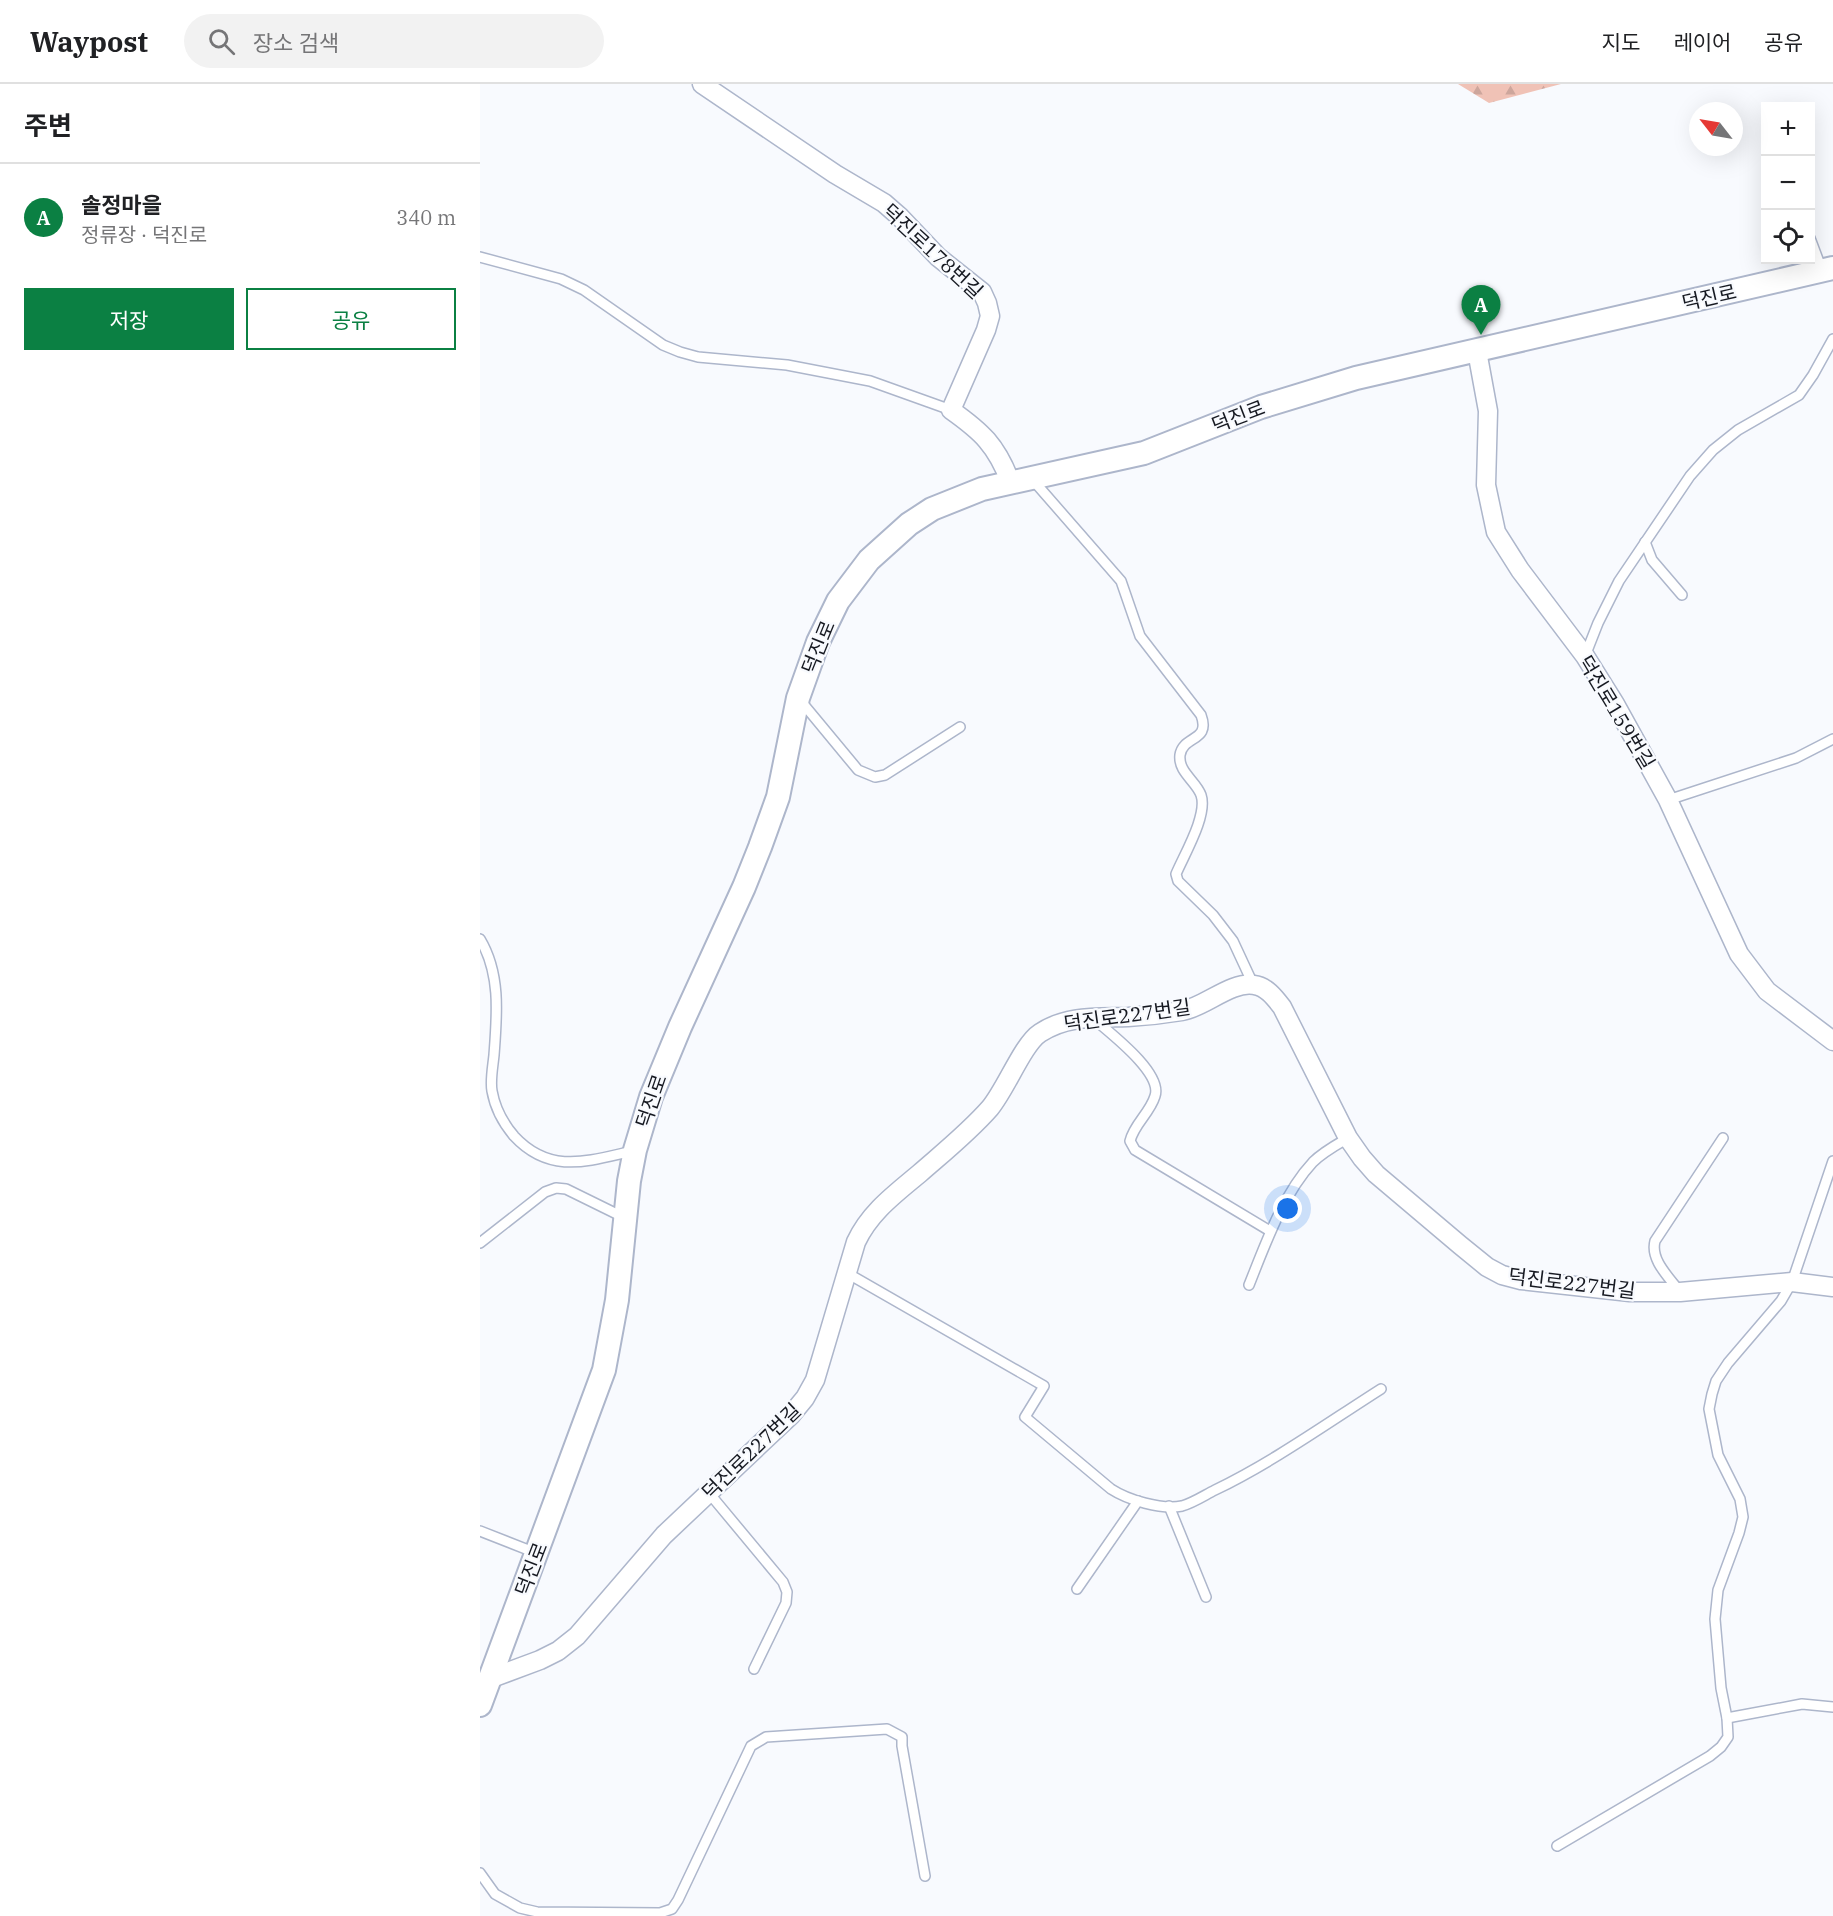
<!DOCTYPE html>
<html lang="ko">
<meta charset="utf-8">
<style>
:root{--surface:#fff;--page:#f2f2f2;--text:#202124;--muted:#757577;--line:#e0e0e0;--accent:#0b8043}
body{margin:0;font-family:"IBM Plex Serif","Noto Sans KR",serif;background:var(--page);color:var(--text)}
.controls{position:absolute;right:18px;top:18px;display:grid;overflow:hidden;border-radius:0px;box-shadow:0 6px 24px #0002}
.controls button{width:54px;height:54px;display:grid;place-items:center;padding:0;border:0;border-bottom:2px solid var(--line);background:var(--surface);color:var(--text);font:30px sans-serif}
.compass{position:absolute;left:1209px;top:18px;width:54px;height:54px;border-radius:50%;background:var(--surface);box-shadow:0 6px 24px #0002;rotate:301deg}
.you{position:absolute;left:808px;top:1125px;width:21px;height:21px;margin:-15px;border:4px solid #fff;border-radius:50%;background:#1a73e8;box-shadow:0 0 0 9px #1a73e833}
.badge{display:grid;place-items:center;width:39px;height:39px;border-radius:50%;background:var(--accent);color:#fff;font-size:20px;font-weight:700}
.pin{position:absolute;translate:-50% -50px;filter:drop-shadow(0 2px 3px #0008)}
.pin::after{content:'';position:absolute;top:32px;width:21px;height:18px;background:inherit;clip-path:polygon(0 0,100% 0,50% 100%)}
.list{margin:0;padding:0;list-style:none}
h2{display:flex;justify-content:space-between;align-items:center;height:78px;margin:0;padding:0 24px;font-size:26px}
h2 small{font-size:20px;font-weight:400;color:var(--muted)}
.list li{display:grid;grid-template-columns:39px 1fr auto;gap:18px;align-items:center;box-sizing:border-box;height:108px;padding:0 24px;border-top:2px solid var(--line)}
.list b{display:block;font-size:22px;white-space:nowrap}
.list p{margin:0;font-size:20px;white-space:nowrap;color:var(--muted)}
.list em{font-size:20px;font-style:normal;color:var(--muted)}
.actions{display:flex;gap:12px;padding:18px 24px}
.actions a{flex:1;padding:14px 0;border:2px solid var(--accent);border-radius:0px;text-align:center;font-size:21px;color:var(--accent)}
.actions .main{background:var(--accent);color:#fff}
.icon{flex:none;width:33px;height:33px;fill:none;stroke:currentColor;stroke-width:2;stroke-linecap:round;stroke-linejoin:round}
.map{position:relative;flex:none;width:1353px;height:1832px;overflow:hidden}
header{display:flex;align-items:center;gap:36px;box-sizing:border-box;height:84px;padding:0 30px;background:var(--surface);border-bottom:2px solid var(--line)}
header strong{font-size:28px}
nav{display:flex;gap:33px;margin-inline-start:auto;font-size:21px}
.search{width:420px;height:54px;background:var(--page);display:flex;align-items:center;gap:15px;box-sizing:border-box;padding:0 21px;border-radius:33px;color:var(--muted);font-size:22px}
main{display:flex}
aside{flex:1;background:var(--surface)}
.map>svg:first-child{display:block}
.forest{fill:url(#forest-firs)}
.lines{fill:none;stroke-linecap:round;stroke-linejoin:round}
.service-casing{stroke:#adb6cb;stroke-width:12}
.minor-casing{stroke:#adb6cb;stroke-width:21}
.tertiary-casing{stroke:#adb6cb;stroke-width:26}
.service{stroke:#fff;stroke-width:9}
.minor{stroke:#fff;stroke-width:18}
.tertiary{stroke:#fff;stroke-width:22}
.labels{text-anchor:middle;dominant-baseline:central;stroke-width:4.5;stroke-linejoin:round;paint-order:stroke}
.street-label{font-size:20px;fill:#161921;stroke:#f8fafe}
</style>
<header>
<strong>Waypost</strong>
<div class="search"><svg class="icon" aria-label="search" viewBox="0 0 24 24"><circle cx="10" cy="10" r="6"/><path d="M15 15l6 6"/></svg>장소 검색</div>
<nav><a>지도</a><a>레이어</a><a>공유</a></nav>
</header>
<main>
<aside>
<h2>주변<small></small></h2>
<ul class="list">
<li><span class="badge">A</span><div><b>솔정마을</b><p>정류장 · 덕진로</p></div><em>340 m</em></li>
</ul>
<div class="actions"><a class="main">저장</a><a>공유</a></div>
</aside>
<div class="map">
<svg width="1353" height="1832" viewBox="0 0 1353 1832">
<defs>
<pattern id="forest-firs" width="22" height="20" patternUnits="userSpaceOnUse" patternTransform="scale(1.5)"><rect width="22" height="20" fill="#f0c2b6"/><path d="M5 1l3.5 6h-7zM16 11l3.5 6h-7z" fill="#cda69c"/></pattern>
</defs>
<rect width="100%" height="100%" fill="#f8fafe"/>
<!-- forest -->
<path class="forest" d="M 978,0 L 1081,0 L 1009,19 Z"/>
<g class="lines">
<defs>
<g id="service">
<path d="M 1330,154 L 1342,186"/>
<path d="M 0,173 L 81,195 L 104,206 L 183,261 L 200,268 L 218,273 L 307,281 L 390,297 L 471,326"/>
<path d="M 552,395 L 641,497 L 660,552 L 721,631 C 731,658 703,651 700,671 C 698,688 716,697 721,711 C 728,731 704,771 696,790 L 698,797 L 733,831 L 753,857 L 773,900"/>
<path d="M 1165,458 L 1172,476 L 1202,511"/>
<path d="M 1105,572 L 1118,539 L 1139,497 L 1210,392 L 1233,366 L 1258,346 L 1319,311 L 1333,291 L 1353,255"/>
<path d="M 320,616 L 378,686 L 395,693 L 405,691 L 480,643"/>
<path d="M 1188,716 L 1316,674 L 1353,655"/>
<path d="M 0,855 C 21,890 17,931 14,971 C 13,982 10,996 12,1007 C 15,1024 23,1039 34,1052 C 70,1091 108,1077 153,1067"/>
<path d="M 614,935 C 630,949 683,989 675,1012 C 670,1029 654,1040 650,1057 L 655,1066 L 790,1147"/>
<path d="M 0,1159 L 65,1108 L 76,1104 L 86,1105 L 145,1134"/>
<path d="M 367,1189 L 564,1302 L 545,1333 L 631,1405 C 648,1416 681,1426 702,1422 C 713,1419 725,1411 735,1406 C 793,1378 846,1340 901,1305"/>
<path d="M 769,1201 C 785,1161 803,1110 833,1078 C 843,1068 856,1061 868,1054"/>
<path d="M 1200,1208 C 1189,1193 1170,1176 1175,1157 L 1243,1054"/>
<path d="M 229,1409 L 303,1498 L 307,1508 L 306,1519 L 274,1585"/>
<path d="M 689,1422 L 726,1513"/>
<path d="M 0,1447 L 56,1469"/>
<path d="M 597,1505 L 658,1417"/>
<path d="M 1247,1634 L 1322,1620 L 1353,1623"/>
<path d="M 1077,1762 L 1230,1672 L 1241,1663 L 1248,1653 L 1247,1634 L 1241,1604 L 1235,1535 L 1238,1506 L 1259,1449 L 1263,1433 L 1260,1415 L 1238,1371 L 1229,1325 L 1232,1310 L 1236,1297 L 1248,1279 L 1301,1217 L 1312,1198 L 1353,1077"/>
<path d="M 0,1789 L 15,1810 L 40,1824 L 57,1828 L 180,1829 L 192,1825 L 198,1816 L 271,1662 L 286,1653 L 407,1645 L 422,1653 L 422,1662 L 445,1792"/>
</g>
<g id="minor">
<path d="M 222,0 L 355,90 L 404,119 L 420,133 L 458,173 L 502,208 L 507,219 L 510,232 L 506,246 L 471,326 C 502,348 516,361 530,397"/>
<path d="M 997,267 L 1008,327 L 1006,401 L 1016,448 L 1040,486 L 1105,572 L 1135,620 L 1188,716 L 1259,870 L 1287,907 L 1353,957"/>
<path d="M 9,1595 L 60,1576 L 78,1567 L 97,1552 L 184,1451 L 311,1331 L 325,1314 L 335,1296 L 376,1158 C 390,1128 415,1110 440,1089 C 464,1068 489,1048 510,1024 C 526,1005 543,960 560,949 C 587,931 617,934 648,933 C 666,932 684,930 702,927 C 725,923 751,897 774,901 C 786,902 795,914 802,923 L 868,1054 L 882,1074 L 896,1090 L 980,1161 L 1007,1183 L 1022,1191 L 1041,1196 L 1150,1208 L 1200,1208 L 1312,1198 L 1353,1203"/>
</g>
<path id="tertiary" d="M 0,1621 L 124,1286 L 137,1216 L 149,1097 L 155,1066 L 171,1013 L 200,943 L 264,803 L 280,763 L 298,713 L 318,614 L 338,558 L 358,517 L 389,476 L 429,440 L 452,425 L 502,405 L 664,369 L 781,323 L 876,294 L 1353,184"/>
</defs>
<!-- service casing -->
<use href="#service" class="service-casing"/>
<!-- minor casing -->
<use href="#minor" class="minor-casing"/>
<!-- tertiary casing -->
<use href="#tertiary" class="tertiary-casing"/>
<!-- service -->
<use href="#service" class="service"/>
<!-- minor -->
<use href="#minor" class="minor"/>
<!-- tertiary -->
<use href="#tertiary" class="tertiary"/>
</g>
<g class="labels">
<!-- street labels -->
<g class="street-label">
<text transform="translate(453 167) rotate(43)">덕진로178번길</text>
<text transform="translate(1229 213) rotate(-13)">덕진로</text>
<text transform="translate(758 332) rotate(-21)">덕진로</text>
<text transform="translate(338 563) rotate(-68)">덕진로</text>
<text transform="translate(1137 628) rotate(59)">덕진로159번길</text>
<text transform="translate(647 931) rotate(-8)">덕진로227번길</text>
<text transform="translate(171 1017) rotate(-71)">덕진로</text>
<text transform="translate(1092 1199) rotate(7)">덕진로227번길</text>
<text transform="translate(271 1367) rotate(-44)">덕진로227번길</text>
<text transform="translate(51 1485) rotate(-69)">덕진로</text>
</g>
</g>
</svg>
<div class="controls">
<button>+</button>
<button>−</button>
<button><svg class="icon" aria-label="locate" viewBox="0 0 24 24"><circle cx="12" cy="12" r="6"/><path d="M12 2v4M12 18v4M2 12h4M18 12h4"/></svg></button>
</div>
<svg class="compass" viewBox="-18 -18 36 36"><path d="M0-13l5 13h-10z" fill="#e53935"/><path d="M0 13l5-13h-10z" fill="#757577"/></svg>
<div class="you"></div>
<div class="pin badge" style="left:1001px;top:251px">A</div>
</div>
</main>
